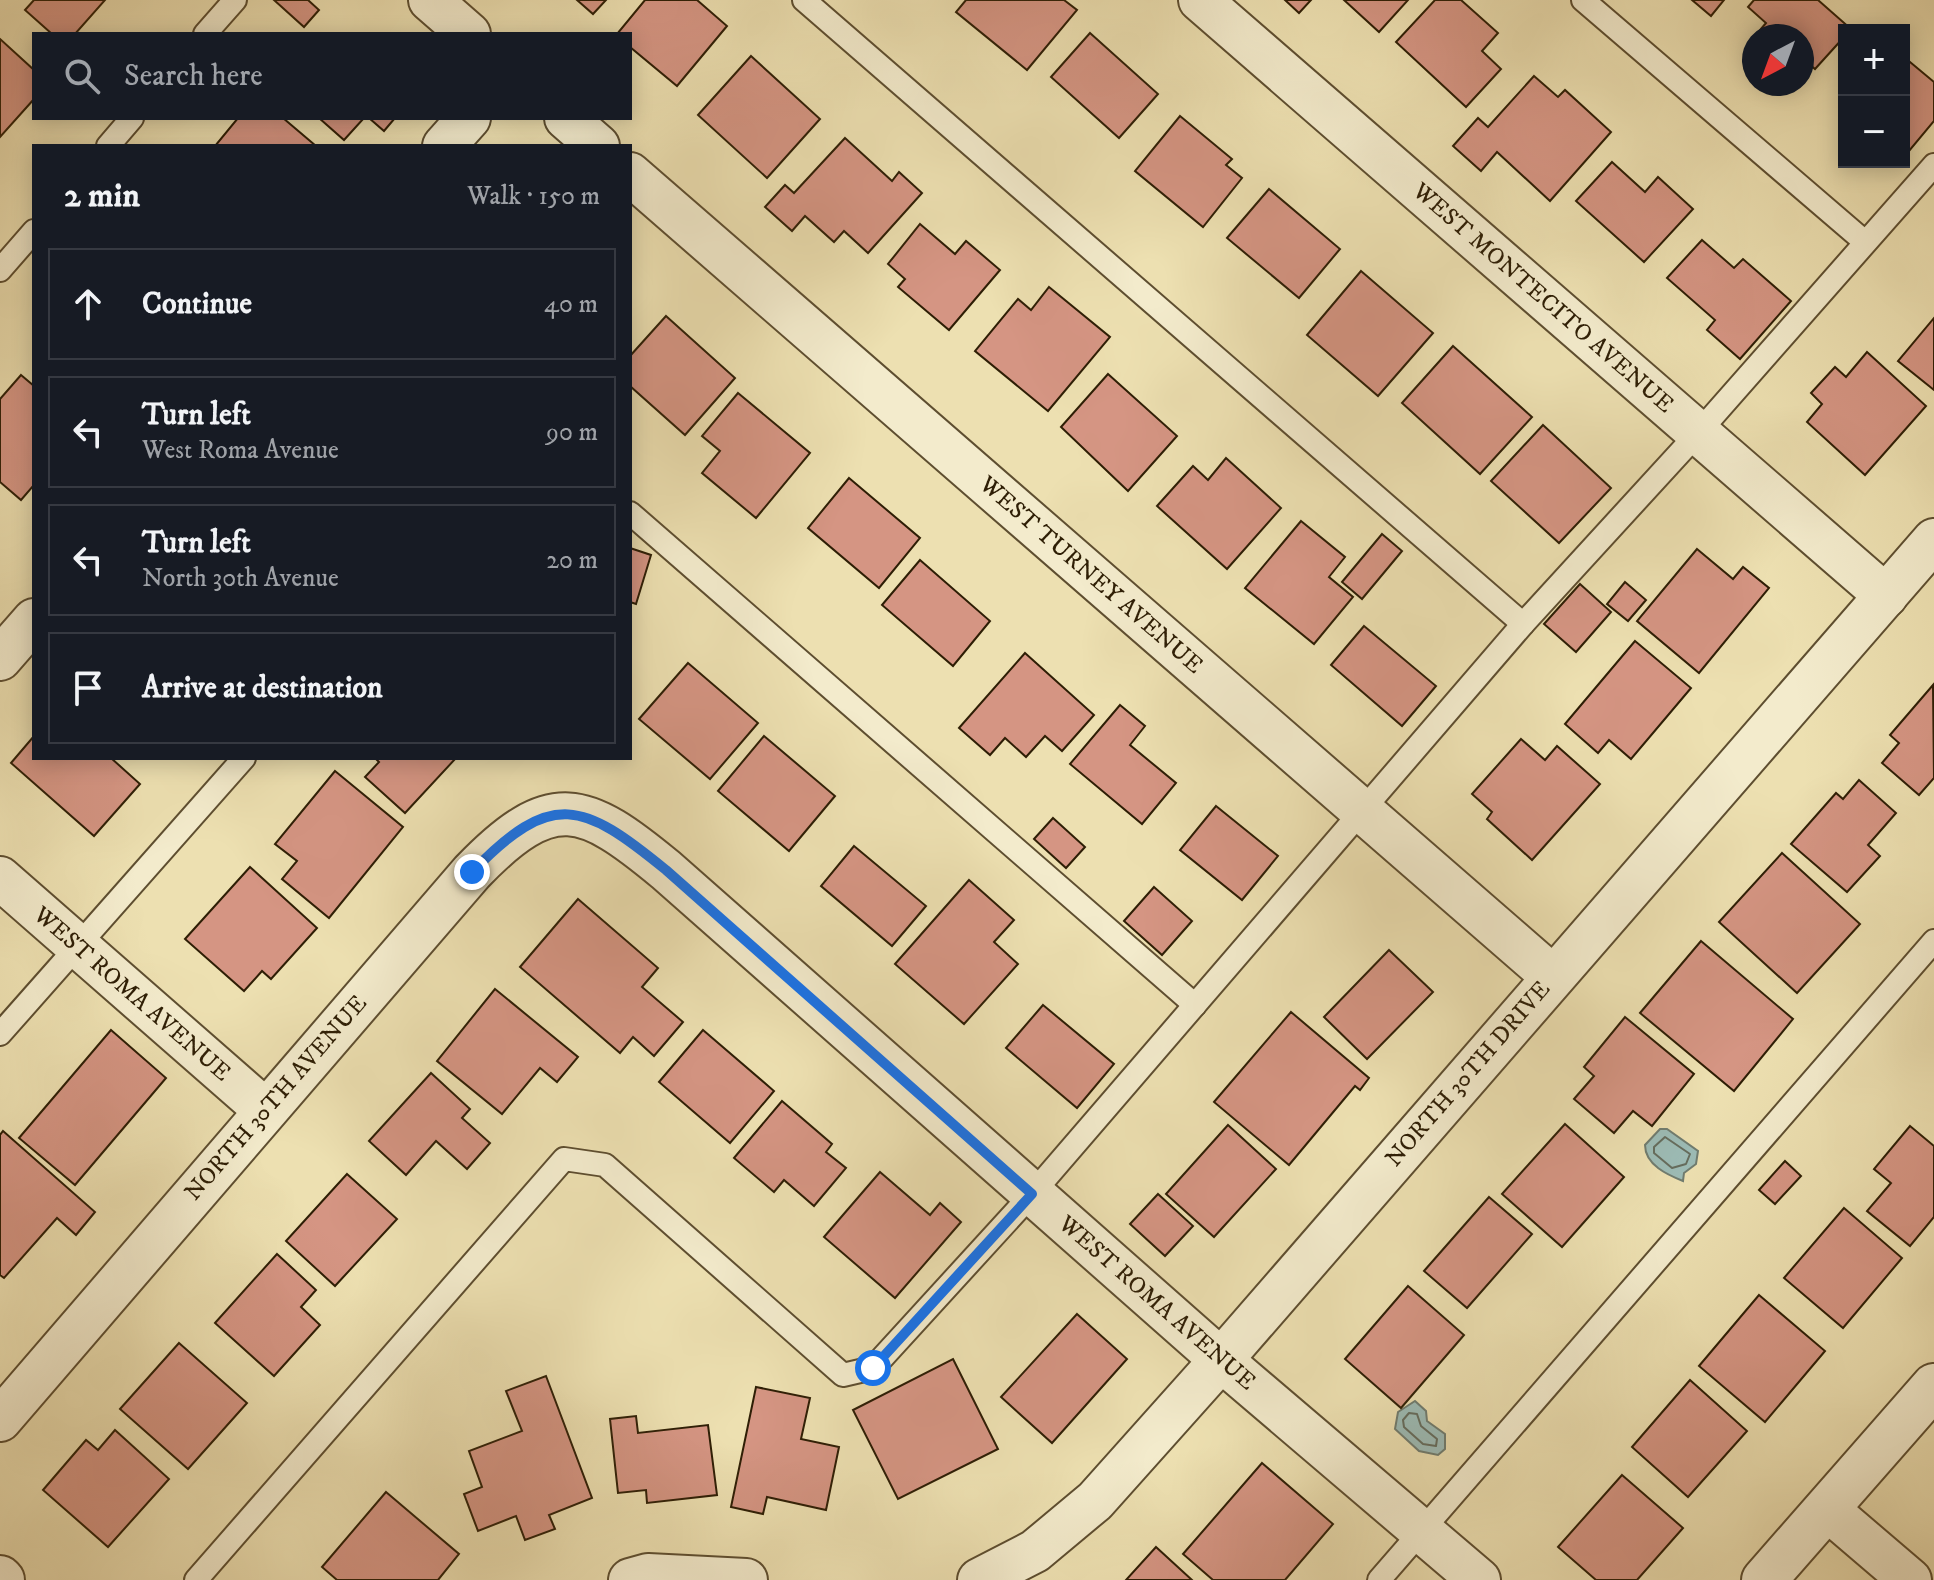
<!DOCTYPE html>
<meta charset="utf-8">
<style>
:root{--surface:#171b24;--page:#242831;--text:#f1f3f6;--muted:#9ea1a6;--line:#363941}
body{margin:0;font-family:"IM FELL DW Pica",serif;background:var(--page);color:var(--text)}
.controls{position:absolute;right:24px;top:24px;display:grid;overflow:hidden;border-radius:0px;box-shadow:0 4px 20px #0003}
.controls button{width:72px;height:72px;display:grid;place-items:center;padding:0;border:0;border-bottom:2px solid var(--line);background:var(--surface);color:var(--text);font:40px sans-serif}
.compass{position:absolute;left:1742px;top:24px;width:72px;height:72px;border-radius:50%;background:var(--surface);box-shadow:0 4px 20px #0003;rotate:221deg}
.stop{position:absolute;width:24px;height:24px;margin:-18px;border:6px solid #1a73e8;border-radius:50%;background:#fff}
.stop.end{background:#1a73e8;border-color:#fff;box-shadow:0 2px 8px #0008}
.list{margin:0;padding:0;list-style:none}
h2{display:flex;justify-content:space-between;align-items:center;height:104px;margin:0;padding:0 32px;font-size:34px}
h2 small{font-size:26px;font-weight:400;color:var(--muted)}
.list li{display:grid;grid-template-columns:52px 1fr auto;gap:24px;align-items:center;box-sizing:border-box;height:112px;margin:0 16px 16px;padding:0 16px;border:2px solid var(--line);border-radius:0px}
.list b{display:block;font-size:30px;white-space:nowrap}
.list p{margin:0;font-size:26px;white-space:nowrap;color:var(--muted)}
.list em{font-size:26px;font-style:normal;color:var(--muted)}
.icon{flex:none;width:44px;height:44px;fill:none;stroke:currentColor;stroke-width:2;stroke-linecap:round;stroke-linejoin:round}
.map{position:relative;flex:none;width:1934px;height:1580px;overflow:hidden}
.search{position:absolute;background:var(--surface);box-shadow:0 4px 20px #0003;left:32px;top:32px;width:600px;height:88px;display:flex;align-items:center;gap:20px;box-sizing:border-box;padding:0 28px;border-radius:0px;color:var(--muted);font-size:30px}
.panel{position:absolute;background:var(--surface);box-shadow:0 4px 20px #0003;left:32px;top:144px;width:600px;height:616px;border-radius:0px}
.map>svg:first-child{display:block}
.water{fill:#9cbbb5;stroke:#707c6f;stroke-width:2}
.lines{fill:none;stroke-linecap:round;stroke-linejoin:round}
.shore{stroke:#656c5d;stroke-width:2}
.building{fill:#d59583;stroke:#2e1e05;stroke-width:2}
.service-casing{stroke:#5e4e30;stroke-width:26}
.minor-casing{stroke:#5e4e30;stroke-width:46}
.tertiary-casing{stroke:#5e4e30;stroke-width:48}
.service{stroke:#f3ebcc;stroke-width:22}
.minor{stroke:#f3ebcc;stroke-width:42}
.tertiary{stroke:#f3ebcc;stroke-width:44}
.route{stroke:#1a73e8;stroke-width:10}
.labels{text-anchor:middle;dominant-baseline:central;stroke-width:6;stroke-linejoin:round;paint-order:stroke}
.street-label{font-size:24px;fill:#2e1e05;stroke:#f3ebcc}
</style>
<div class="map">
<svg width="1934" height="1580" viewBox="0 0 1934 1580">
<rect width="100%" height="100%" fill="#ede0b1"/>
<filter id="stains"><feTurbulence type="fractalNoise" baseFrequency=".0025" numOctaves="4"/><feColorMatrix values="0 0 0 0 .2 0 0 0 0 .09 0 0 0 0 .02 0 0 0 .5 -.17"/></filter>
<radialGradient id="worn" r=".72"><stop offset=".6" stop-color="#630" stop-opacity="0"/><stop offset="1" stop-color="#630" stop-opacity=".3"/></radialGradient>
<!-- water -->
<g class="water">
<path d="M 1660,1129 L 1667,1129 L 1698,1151 L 1696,1164 L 1684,1173 L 1683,1181 C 1668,1175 1645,1165 1645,1145 Z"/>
<path d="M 1415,1401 L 1426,1411 L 1427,1421 L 1445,1434 L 1445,1449 L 1438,1455 L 1419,1451 L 1395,1429 L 1398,1412 Z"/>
</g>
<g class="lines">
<!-- shore -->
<g class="shore">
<path d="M 1665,1137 L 1690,1154 L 1686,1164 L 1672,1168 L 1654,1153 L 1654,1147 Z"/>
<path d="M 1409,1413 L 1417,1414 L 1421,1426 L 1437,1439 L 1436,1446 L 1423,1444 L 1404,1427 L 1403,1420 Z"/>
</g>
</g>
<!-- building -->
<g class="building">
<path d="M 34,0 L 105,0 L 75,34 L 52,34 L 25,10 Z"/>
<path d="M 274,0 L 308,0 L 319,10 L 304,27 Z"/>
<path d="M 577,0 L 606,0 L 593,14 Z"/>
<path d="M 645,0 L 697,0 L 727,26 L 677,86 L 630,47 L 630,34 L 617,34 Z"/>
<path d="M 966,0 L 1064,0 L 1077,10 L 1027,70 L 956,12 Z"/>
<path d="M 1285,0 L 1311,0 L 1299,13 Z"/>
<path d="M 1344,0 L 1408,0 L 1379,32 Z"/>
<path d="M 1435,0 L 1461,0 L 1498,33 L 1482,51 L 1501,69 L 1466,107 L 1396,42 Z"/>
<path d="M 1692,0 L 1724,0 L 1711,16 Z"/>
<path d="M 1754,0 L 1818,0 L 1851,29 L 1844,30 L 1844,37 L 1815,69 L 1802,58 L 1802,36 L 1755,36 L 1766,23 L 1748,7 Z"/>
<path d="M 1090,33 L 1158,94 L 1119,138 L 1051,77 Z"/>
<path d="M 0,39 L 34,70 L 34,99 L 0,137 Z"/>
<path d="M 751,56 L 820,119 L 767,178 L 698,115 Z"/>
<path d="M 1904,57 L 1934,82 L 1934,121 L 1904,157 Z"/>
<path d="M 1534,76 L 1558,97 L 1565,90 L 1611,132 L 1550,201 L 1497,152 L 1481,171 L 1453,146 L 1478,118 L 1488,127 Z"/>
<path d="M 1180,116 L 1232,159 L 1226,165 L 1242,178 L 1203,227 L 1135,171 Z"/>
<path d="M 238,118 L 283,118 L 316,146 L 215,146 Z"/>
<path d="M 319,118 L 364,118 L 344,140 Z"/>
<path d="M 369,118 L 395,118 L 384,131 Z"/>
<path d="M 845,138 L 892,181 L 899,172 L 922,193 L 868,253 L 844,231 L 834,242 L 805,216 L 792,231 L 765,207 L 785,185 L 794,193 Z"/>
<path d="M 1612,162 L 1645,192 L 1658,177 L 1693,209 L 1644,262 L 1576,201 Z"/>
<path d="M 1269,189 L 1340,249 L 1299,298 L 1227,238 Z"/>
<path d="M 920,224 L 955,254 L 966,241 L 1000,270 L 949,330 L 898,287 L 905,279 L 888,264 Z"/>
<path d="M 1702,240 L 1734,268 L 1743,259 L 1791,301 L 1740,359 L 1707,330 L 1715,320 L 1667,278 Z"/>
<path d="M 1361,271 L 1433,333 L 1378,396 L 1307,335 Z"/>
<path d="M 1049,287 L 1110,337 L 1048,411 L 975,351 L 1018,299 L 1031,310 Z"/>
<path d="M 666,316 L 735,378 L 685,435 L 630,386 L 630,356 Z"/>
<path d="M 1934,318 L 1934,390 L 1898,361 Z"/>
<path d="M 1453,346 L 1532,417 L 1480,474 L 1402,403 Z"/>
<path d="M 1867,352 L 1926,406 L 1865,475 L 1807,422 L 1822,404 L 1811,393 L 1835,367 L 1846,377 Z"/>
<path d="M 1108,374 L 1177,436 L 1128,491 L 1061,427 Z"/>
<path d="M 21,375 L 34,386 L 34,485 L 21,500 L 0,482 L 0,399 Z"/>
<path d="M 738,393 L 810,453 L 756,518 L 702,473 L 720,451 L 702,436 Z"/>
<path d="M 1543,425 L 1611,488 L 1559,543 L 1491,481 Z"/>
<path d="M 1226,458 L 1281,508 L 1227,569 L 1157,506 L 1193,466 L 1208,480 Z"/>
<path d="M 849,478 L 920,538 L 879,588 L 808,528 Z"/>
<path d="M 1301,521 L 1345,557 L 1329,577 L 1353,597 L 1314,644 L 1245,588 Z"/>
<path d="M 1382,534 L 1402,551 L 1362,599 L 1342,582 Z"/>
<path d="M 630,548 L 651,555 L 636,604 L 630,602 Z"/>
<path d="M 1697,549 L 1733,579 L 1743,567 L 1769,588 L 1699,673 L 1637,621 Z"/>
<path d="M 920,560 L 990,621 L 953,666 L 882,605 Z"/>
<path d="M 1625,582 L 1646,600 L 1628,621 L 1607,604 Z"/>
<path d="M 1580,584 L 1611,612 L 1576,652 L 1544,624 Z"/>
<path d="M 1364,626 L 1436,686 L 1402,726 L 1331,665 Z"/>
<path d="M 1635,641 L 1691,688 L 1631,759 L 1609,740 L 1598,753 L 1565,724 Z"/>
<path d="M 1025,653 L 1094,715 L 1062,751 L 1045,736 L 1026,757 L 1005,738 L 990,755 L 959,728 Z"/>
<path d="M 688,663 L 758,723 L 710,779 L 639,719 Z"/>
<path d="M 1933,685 L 1934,778 L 1919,795 L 1882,763 L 1899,743 L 1890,735 Z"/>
<path d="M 1120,705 L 1145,726 L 1130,745 L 1176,783 L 1142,824 L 1070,764 Z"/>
<path d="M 34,736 L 34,758 L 111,758 L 140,784 L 94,836 L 11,763 Z"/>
<path d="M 764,736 L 835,796 L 789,851 L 718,791 Z"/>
<path d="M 1521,739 L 1545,760 L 1557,746 L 1600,784 L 1532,860 L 1487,819 L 1492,812 L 1472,794 Z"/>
<path d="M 375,758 L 456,758 L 405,813 L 365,777 L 379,762 Z"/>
<path d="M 335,771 L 403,827 L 329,918 L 282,879 L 297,861 L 275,844 Z"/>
<path d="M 1859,780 L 1896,813 L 1868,845 L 1880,856 L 1847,892 L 1791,844 L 1836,793 L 1843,799 Z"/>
<path d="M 1216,806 L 1278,856 L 1242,900 L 1180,850 Z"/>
<path d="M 1053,818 L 1085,847 L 1066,868 L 1034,839 Z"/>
<path d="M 854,846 L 926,906 L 892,946 L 821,886 Z"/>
<path d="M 1782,853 L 1860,924 L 1797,993 L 1719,922 Z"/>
<path d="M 250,867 L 317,928 L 271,979 L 262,971 L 244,991 L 185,939 Z"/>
<path d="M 969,880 L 1014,920 L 994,942 L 1018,964 L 964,1024 L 895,964 Z"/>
<path d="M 1154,887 L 1192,921 L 1162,955 L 1124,921 Z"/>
<path d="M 578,899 L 658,968 L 642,987 L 683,1022 L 654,1056 L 633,1037 L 620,1053 L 520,967 Z"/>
<path d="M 1701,941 L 1793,1019 L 1734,1091 L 1640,1013 Z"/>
<path d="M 1389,950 L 1433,992 L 1367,1059 L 1324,1017 Z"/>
<path d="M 495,989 L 578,1057 L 557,1082 L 540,1068 L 502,1114 L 437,1061 Z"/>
<path d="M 1043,1005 L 1114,1064 L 1077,1108 L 1006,1048 Z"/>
<path d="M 1291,1012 L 1369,1078 L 1360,1090 L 1355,1086 L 1289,1165 L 1214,1102 Z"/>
<path d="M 1625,1017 L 1694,1074 L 1652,1126 L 1633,1111 L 1614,1133 L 1574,1099 L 1594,1076 L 1584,1067 Z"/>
<path d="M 111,1030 L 166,1078 L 75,1185 L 19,1138 Z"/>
<path d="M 703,1030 L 774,1091 L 730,1143 L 659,1082 Z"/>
<path d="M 431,1073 L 470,1109 L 462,1118 L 490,1143 L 467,1169 L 436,1141 L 406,1175 L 369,1141 Z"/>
<path d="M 782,1101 L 832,1144 L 826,1152 L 846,1168 L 814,1206 L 784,1180 L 774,1192 L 734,1158 Z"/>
<path d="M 1565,1124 L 1624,1177 L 1562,1247 L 1502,1194 Z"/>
<path d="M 1228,1125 L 1276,1169 L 1214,1237 L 1166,1194 Z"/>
<path d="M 1910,1126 L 1934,1146 L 1934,1217 L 1910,1246 L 1867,1211 L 1891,1183 L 1874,1169 Z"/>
<path d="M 3,1131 L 95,1212 L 76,1235 L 57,1218 L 4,1278 L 0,1275 L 0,1135 Z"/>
<path d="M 1785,1161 L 1801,1176 L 1775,1204 L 1759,1190 Z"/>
<path d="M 880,1172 L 930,1215 L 940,1203 L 961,1222 L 895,1298 L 824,1237 Z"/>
<path d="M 347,1174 L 397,1219 L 335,1286 L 286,1241 Z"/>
<path d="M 1158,1194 L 1193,1226 L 1165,1256 L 1130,1224 Z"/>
<path d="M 1489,1197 L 1532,1234 L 1467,1308 L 1424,1271 Z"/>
<path d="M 1844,1208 L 1902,1258 L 1843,1328 L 1784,1278 Z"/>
<path d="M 277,1254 L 316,1290 L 301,1307 L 320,1325 L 274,1376 L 215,1323 Z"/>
<path d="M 1408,1286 L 1464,1335 L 1401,1408 L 1345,1359 Z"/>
<path d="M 1759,1295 L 1825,1351 L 1765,1422 L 1699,1366 Z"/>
<path d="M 1077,1314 L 1127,1359 L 1052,1443 L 1001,1397 Z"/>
<path d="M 179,1343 L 247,1403 L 188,1469 L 120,1409 Z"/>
<path d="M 953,1359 L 998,1449 L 898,1499 L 853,1410 Z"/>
<path d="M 546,1376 L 592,1498 L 549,1515 L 555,1529 L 525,1540 L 516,1516 L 478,1531 L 464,1494 L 482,1487 L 469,1451 L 522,1431 L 506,1391 Z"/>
<path d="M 1690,1380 L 1747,1431 L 1688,1497 L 1632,1447 Z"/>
<path d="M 756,1387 L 810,1398 L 801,1439 L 839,1447 L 826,1510 L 767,1497 L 763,1514 L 731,1507 Z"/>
<path d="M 636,1416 L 638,1433 L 708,1425 L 717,1495 L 647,1503 L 646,1490 L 618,1493 L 610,1419 Z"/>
<path d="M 115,1430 L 169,1479 L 108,1547 L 43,1490 L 86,1440 L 98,1450 Z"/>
<path d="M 1262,1463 L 1333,1524 L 1285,1580 L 1213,1580 L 1183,1554 Z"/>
<path d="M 1622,1475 L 1683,1528 L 1637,1580 L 1596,1580 L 1558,1547 Z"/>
<path d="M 386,1492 L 459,1554 L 438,1580 L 337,1580 L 322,1567 Z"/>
<path d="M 1156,1547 L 1192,1580 L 1126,1580 Z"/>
</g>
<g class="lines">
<defs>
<g id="service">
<path d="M 804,0 L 1523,624"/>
<path d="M 1583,0 L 1865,242"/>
<path d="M 205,34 L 235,0"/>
<path d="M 108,146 L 132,118"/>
<path d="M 0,270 L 34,231"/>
<path d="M 630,513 L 1195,1005"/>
<path d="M 0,1034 L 244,758"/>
<path d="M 196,1580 L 564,1159 L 605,1165 L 843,1375 L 873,1368 L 1032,1194 L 1523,624 L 1698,433 L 1934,165"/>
<path d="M 1379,1580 L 1934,941"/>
</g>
<g id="minor">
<path d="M 430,0 L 469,34"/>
<path d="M 1200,0 L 1886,596"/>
<path d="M 566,118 L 598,146"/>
<path d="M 444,146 L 469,118"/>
<path d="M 630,174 L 1552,976"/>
<path d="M 0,659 L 34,620"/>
<path d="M 0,878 L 265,1110"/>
<path d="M 0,1420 L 472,872 C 552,789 584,802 666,870 L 1221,1360 L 1479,1580"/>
<path d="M 1827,1509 L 1910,1580"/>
<path d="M 630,1580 L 648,1575 L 746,1580"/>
<path d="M 979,1580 L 1035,1551 L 1095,1501 L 1221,1360 L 1934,540"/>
</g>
<g id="tertiary">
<path d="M 0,1578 L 2,1580"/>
<path d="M 1764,1580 L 1934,1386"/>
</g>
</defs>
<!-- service casing -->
<use href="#service" class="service-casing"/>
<!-- minor casing -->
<use href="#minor" class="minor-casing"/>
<!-- tertiary casing -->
<use href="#tertiary" class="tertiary-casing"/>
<!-- service -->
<use href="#service" class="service"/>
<!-- minor -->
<use href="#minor" class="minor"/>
<!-- tertiary -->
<use href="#tertiary" class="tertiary"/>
</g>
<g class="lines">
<!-- route -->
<path class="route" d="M 472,872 C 552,789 583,802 666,870 L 1032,1194 L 873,1368"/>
</g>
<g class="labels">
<!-- street labels -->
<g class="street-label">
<text transform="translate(1543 298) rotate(41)">WEST MONTECITO AVENUE</text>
<text transform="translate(1091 575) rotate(41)">WEST TURNEY AVENUE</text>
<text transform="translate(132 994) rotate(41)">WEST ROMA AVENUE</text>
<text transform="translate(1468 1074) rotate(-49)">NORTH 30TH DRIVE</text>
<text transform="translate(276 1098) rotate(-49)">NORTH 30TH AVENUE</text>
<text transform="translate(1157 1303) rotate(41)">WEST ROMA AVENUE</text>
</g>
</g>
<rect width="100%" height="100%" filter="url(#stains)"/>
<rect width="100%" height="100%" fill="url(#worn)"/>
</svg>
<div class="controls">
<button>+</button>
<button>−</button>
</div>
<svg class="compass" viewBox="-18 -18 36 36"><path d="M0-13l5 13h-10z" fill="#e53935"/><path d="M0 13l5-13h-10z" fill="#9ea1a6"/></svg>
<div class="stop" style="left:873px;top:1368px"></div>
<div class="stop end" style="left:472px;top:872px"></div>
<div class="search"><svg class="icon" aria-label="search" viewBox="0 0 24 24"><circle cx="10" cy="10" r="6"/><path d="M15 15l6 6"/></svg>Search here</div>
<section class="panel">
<h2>2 min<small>Walk · 150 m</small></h2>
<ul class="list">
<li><svg class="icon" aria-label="ahead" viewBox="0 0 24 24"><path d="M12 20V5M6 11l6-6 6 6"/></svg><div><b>Continue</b></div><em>40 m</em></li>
<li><svg class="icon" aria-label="left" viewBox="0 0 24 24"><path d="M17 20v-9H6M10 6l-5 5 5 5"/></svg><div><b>Turn left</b><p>West Roma Avenue</p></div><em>90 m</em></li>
<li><svg class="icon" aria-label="left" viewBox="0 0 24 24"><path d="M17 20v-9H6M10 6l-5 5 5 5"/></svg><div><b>Turn left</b><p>North 30th Avenue</p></div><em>20 m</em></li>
<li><svg class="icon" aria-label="arrive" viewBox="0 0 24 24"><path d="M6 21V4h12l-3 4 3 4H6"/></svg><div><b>Arrive at destination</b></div></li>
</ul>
</section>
</div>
